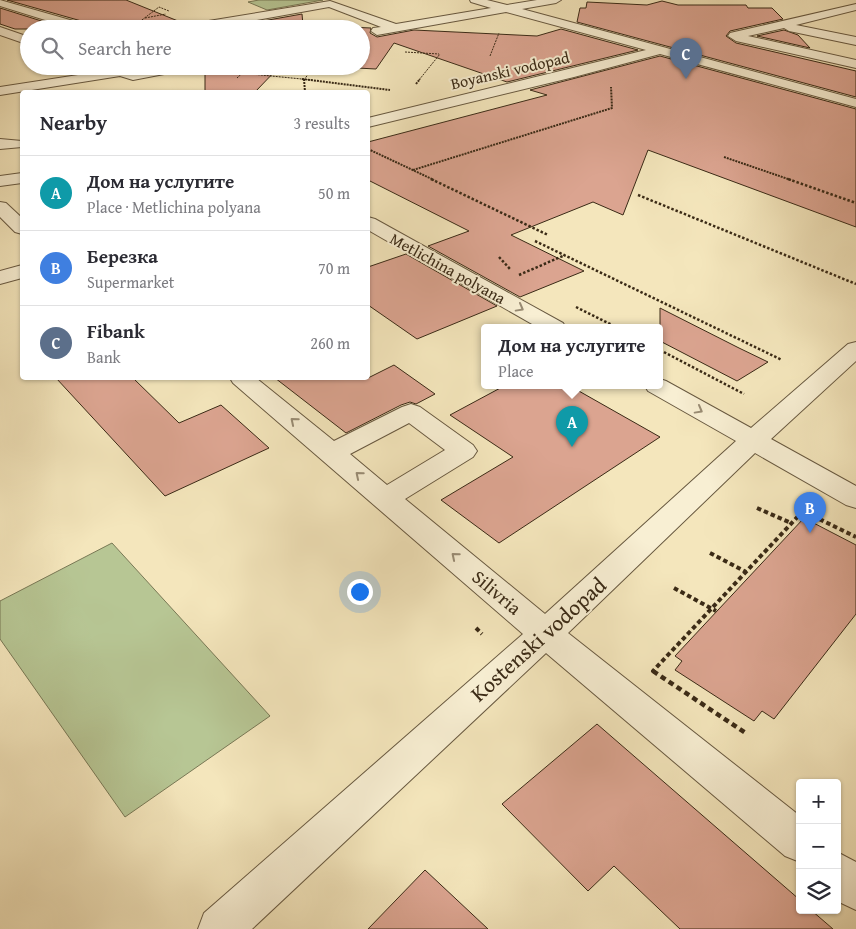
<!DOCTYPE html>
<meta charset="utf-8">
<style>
:root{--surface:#fff;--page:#f7f7f7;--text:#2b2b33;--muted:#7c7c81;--line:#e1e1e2;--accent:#111827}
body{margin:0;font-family:"Gentium Book Plus",serif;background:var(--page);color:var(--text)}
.controls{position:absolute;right:15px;bottom:15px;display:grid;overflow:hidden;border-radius:5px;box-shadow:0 1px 4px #0004}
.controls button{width:45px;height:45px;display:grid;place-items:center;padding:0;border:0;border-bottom:1px solid var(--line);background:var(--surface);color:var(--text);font:25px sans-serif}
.you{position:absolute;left:359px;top:591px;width:18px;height:18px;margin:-12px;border:4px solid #fff;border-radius:50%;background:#1a73e8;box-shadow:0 0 0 8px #1a73e833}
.badge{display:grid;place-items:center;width:32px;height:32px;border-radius:50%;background:var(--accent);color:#fff;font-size:16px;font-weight:700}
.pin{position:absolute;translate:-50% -41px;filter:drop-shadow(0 1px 2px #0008)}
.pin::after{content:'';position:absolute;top:26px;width:18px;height:15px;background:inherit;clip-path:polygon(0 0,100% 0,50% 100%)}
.popup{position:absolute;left:481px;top:324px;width:182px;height:65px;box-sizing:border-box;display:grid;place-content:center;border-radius:5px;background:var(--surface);filter:drop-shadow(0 1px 4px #0005);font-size:16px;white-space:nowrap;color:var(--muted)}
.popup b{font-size:19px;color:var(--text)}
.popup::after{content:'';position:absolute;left:50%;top:100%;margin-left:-10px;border:10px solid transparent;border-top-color:var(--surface)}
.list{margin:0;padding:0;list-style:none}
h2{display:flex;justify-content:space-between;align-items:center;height:65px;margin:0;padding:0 20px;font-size:21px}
h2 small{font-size:16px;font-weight:400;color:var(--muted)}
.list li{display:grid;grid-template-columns:32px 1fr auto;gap:15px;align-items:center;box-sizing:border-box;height:75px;padding:0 20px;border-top:1px solid var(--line)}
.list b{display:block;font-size:19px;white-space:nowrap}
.list p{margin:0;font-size:16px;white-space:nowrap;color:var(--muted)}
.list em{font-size:16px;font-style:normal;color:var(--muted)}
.icon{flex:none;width:28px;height:28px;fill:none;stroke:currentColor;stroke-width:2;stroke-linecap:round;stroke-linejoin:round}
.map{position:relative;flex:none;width:856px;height:929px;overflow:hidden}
.search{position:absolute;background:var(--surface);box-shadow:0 1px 4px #0004;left:20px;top:20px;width:350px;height:55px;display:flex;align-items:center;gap:12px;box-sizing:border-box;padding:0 18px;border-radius:28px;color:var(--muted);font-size:19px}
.panel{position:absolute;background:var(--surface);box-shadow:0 1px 4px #0004;left:20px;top:90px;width:350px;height:290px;border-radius:5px}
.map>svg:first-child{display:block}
.green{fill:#b7c694;stroke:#787855}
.building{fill:#dba490;stroke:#3a2a16}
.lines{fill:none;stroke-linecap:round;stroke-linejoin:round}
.minor-casing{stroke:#685940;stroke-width:2}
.path-far4{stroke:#3a2a16;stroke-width:1;stroke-dasharray:2 1;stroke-linecap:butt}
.path-far3{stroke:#3a2a16;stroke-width:2;stroke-dasharray:2 1;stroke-linecap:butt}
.path-far2{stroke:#3a2a16;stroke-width:2.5;stroke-dasharray:2.5 2;stroke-linecap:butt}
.path-far1{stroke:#3a2a16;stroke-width:4;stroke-dasharray:4.5 3;stroke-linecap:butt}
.path{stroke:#3a2a16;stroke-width:4.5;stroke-dasharray:5.5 4;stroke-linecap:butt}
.minor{fill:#f8efd3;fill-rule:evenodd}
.oneway{stroke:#998c74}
.labels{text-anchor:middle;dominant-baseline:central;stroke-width:4;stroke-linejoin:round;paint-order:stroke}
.far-street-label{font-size:16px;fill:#3a2a16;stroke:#f8efd3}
.street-label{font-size:19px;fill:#3a2a16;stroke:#f8efd3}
.near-street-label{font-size:22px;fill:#3a2a16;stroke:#f8efd3}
</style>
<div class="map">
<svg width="856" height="929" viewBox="0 0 856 929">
<rect width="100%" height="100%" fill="#f4e6bc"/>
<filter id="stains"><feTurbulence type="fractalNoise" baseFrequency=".004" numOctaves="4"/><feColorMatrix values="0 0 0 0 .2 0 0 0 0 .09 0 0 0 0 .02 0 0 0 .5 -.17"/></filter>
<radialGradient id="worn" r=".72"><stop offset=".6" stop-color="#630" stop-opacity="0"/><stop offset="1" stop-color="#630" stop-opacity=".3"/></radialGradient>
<!-- green -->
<g class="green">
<path d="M 259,0 L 323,0 L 267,10 L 248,2 Z"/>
<path d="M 112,543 L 270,716 L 125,817 L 0,639 L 0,601 Z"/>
</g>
<!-- building -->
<g class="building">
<path d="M 7,0 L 126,0 L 183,23 L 176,29 L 95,29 L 92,24 Z"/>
<path d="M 662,1 L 678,5 L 746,5 L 748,8 L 772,8 L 783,19 L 730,31 L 726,36 L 736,43 L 856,71 L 856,97 L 577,22 L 580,8 L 586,8 L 587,2 L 647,5 Z"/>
<path d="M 0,8 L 67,29 L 15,29 L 0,24 Z"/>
<path d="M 302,14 L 303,25 L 371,28 L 370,33 L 377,37 L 414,30 L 537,36 L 561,29 L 638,50 L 507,82 L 394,43 L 376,69 L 319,66 L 361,66 L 361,29 L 218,29 Z"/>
<path d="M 784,30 L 798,35 L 810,48 L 757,36 Z"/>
<path d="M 660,56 L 856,109 L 856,227 L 648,150 L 623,215 L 593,202 L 511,235 L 584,271 L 520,297 L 428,246 L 469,231 L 368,180 L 368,142 L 547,95 L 530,90 Z"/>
<path d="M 205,66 L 280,66 L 255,92 L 205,92 Z"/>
<path d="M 406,254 L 497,306 L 417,339 L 368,305 L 368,267 Z"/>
<path d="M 660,308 L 739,348 L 768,362 L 737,381 L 660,341 Z"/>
<path d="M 394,365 L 435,394 L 416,404 L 410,402 L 401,405 L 346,433 L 275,378 L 368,378 Z"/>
<path d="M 56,378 L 133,378 L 179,423 L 221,405 L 269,448 L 165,496 Z"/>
<path d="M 504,386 L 570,386 L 660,437 L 499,543 L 441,500 L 513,457 L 450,415 Z"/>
<path d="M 804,518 L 856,545 L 856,614 L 774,719 L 762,711 L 754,721 L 675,670 L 682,661 L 675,656 Z"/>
<path d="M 597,724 L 800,900 L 800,910 L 811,910 L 833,929 L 680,929 L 614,866 L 588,891 L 502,804 Z"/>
<path d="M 425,870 L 488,929 L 368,929 Z"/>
</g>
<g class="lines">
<defs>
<g id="minor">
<path d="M 0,0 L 91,26 L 93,29 L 74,29 L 0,6 Z"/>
<path d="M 470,0 L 487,0 L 507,5 L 537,0 L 561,0 L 556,3 L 522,9 L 856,99 L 856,107 L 660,54 L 574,77 L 368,127 L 368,118 L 646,50 L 506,12 L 377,35 L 371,31 L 373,28 L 381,27 L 329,7 L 206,29 L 178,29 L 184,25 L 330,1 L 396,24 L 491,8 L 471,2 Z"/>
<path d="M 856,4 L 856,10 L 796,25 L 856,37 L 856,45 L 789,31 L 784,28 L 748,36 L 856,60 L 856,68 L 736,41 L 728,36 L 730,33 Z"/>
<path d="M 0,27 L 29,37 L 29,45 L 0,35 Z"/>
<path d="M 116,66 L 134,72 L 163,66 L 191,66 L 185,70 L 133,80 L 120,76 L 0,95 L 0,87 L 104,71 L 100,70 L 99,66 Z"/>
<path d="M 0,139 L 22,141 L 22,147 L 0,149 Z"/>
<path d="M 22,173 L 22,183 L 0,186 L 0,176 Z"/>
<path d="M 0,202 L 6,203 L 22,218 L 22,234 L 15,232 L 0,217 Z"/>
<path d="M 368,217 L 375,219 L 563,323 L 566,328 L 539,328 L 368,230 Z"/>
<path d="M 22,265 L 22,278 L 0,284 L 0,271 Z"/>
<path d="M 856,342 L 856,361 L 771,439 L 856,486 L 856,508 L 846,505 L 755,453 L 568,633 L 800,816 L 800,862 L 785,856 L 546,653 L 252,929 L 198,929 L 204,913 L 523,634 L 233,383 L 230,378 L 256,378 L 334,441 L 402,407 L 411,404 L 420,407 L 473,445 L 477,451 L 473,457 L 405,499 L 545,614 L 736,441 L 648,391 L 645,386 L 660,386 L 660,379 L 666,381 L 751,428 L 848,344 ZM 409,423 L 445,450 L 387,485 L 350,454 Z"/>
<path d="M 837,852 L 856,862 L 856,910 L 837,901 Z"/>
</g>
</defs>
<!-- minor casing -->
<use href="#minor" class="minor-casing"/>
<!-- path-far4 -->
<g class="path-far4">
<path d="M 145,18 L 166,14"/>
<path d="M 130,29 L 159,7 L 169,11"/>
<path d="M 405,52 L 439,54"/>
<path d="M 490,56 L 499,33"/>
<path d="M 210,70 L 312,80"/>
<path d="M 237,78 L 250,66"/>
<path d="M 304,80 L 314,66"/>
<path d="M 419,80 L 440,54"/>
</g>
<!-- path-far3 -->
<g class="path-far3">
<path d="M 302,79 L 390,90"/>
<path d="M 304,79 L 305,92"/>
<path d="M 416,84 L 420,79"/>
<path d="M 368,149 L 434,180"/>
<path d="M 724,157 L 791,180"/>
<path d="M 413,170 L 612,108 L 611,87"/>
</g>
<!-- path-far2 -->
<g class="path-far2">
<path d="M 431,179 L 548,235"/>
<path d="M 788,179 L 856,203"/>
<path d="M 638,195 L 856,284"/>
<path d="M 535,241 L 782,360"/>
<path d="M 499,257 L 510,269"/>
<path d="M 519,275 L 565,255"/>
<path d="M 576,307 L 618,328"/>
<path d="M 660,350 L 744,394"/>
</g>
<!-- path-far1 -->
<g class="path-far1">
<path d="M 757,508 L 791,523"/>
<path d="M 710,553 L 746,572"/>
<path d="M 674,588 L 716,611"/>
<path d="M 476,628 L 482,634"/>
<path d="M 655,672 L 653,671 L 803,511 L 856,537"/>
</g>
<!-- path -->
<path class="path" d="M 653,671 L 747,734"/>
<!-- minor -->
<use href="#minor" class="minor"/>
</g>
<!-- one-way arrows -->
<defs><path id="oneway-chevron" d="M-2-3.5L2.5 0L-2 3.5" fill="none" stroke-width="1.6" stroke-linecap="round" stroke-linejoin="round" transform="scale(1.25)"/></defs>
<g class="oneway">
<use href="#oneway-chevron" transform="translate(520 308) rotate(29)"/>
<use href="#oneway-chevron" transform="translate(699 410) rotate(29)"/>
<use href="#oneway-chevron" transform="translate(294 421) rotate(-140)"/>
<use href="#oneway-chevron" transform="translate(359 475) rotate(-140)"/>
<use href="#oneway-chevron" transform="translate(455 556) rotate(-140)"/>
</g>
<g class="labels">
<!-- far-street labels -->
<g class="far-street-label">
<text transform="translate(510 70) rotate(-13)">Boyanski vodopad</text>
<text transform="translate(448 268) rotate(29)">Metlichina polyana</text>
</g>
<!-- street labels -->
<g class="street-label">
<text transform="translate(497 592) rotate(40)">Silivria</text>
</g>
<!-- near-street labels -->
<g class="near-street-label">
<text transform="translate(538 639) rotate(-42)">Kostenski vodopad</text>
</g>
</g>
<rect width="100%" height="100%" filter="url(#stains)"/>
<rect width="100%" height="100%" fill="url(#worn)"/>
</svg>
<div class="controls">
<button>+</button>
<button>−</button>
<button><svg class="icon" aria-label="layers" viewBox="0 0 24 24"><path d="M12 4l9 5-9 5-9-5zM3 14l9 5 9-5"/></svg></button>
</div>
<div class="you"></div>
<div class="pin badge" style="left:572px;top:447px;background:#0f9aa8">A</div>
<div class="popup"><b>Дом на услугите</b>Place</div>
<div class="pin badge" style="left:810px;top:533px;background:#3f7fe0">B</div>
<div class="pin badge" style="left:686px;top:79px;background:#5c6f8a">C</div>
<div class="search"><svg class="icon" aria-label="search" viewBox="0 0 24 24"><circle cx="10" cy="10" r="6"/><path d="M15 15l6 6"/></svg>Search here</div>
<section class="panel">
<h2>Nearby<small>3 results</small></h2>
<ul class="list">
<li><span class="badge" style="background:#0f9aa8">A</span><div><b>Дом на услугите</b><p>Place · Metlichina polyana</p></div><em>50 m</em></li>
<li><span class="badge" style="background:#3f7fe0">B</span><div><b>Березка</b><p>Supermarket</p></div><em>70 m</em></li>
<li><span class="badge" style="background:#5c6f8a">C</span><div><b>Fibank</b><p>Bank</p></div><em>260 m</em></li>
</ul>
</section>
</div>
